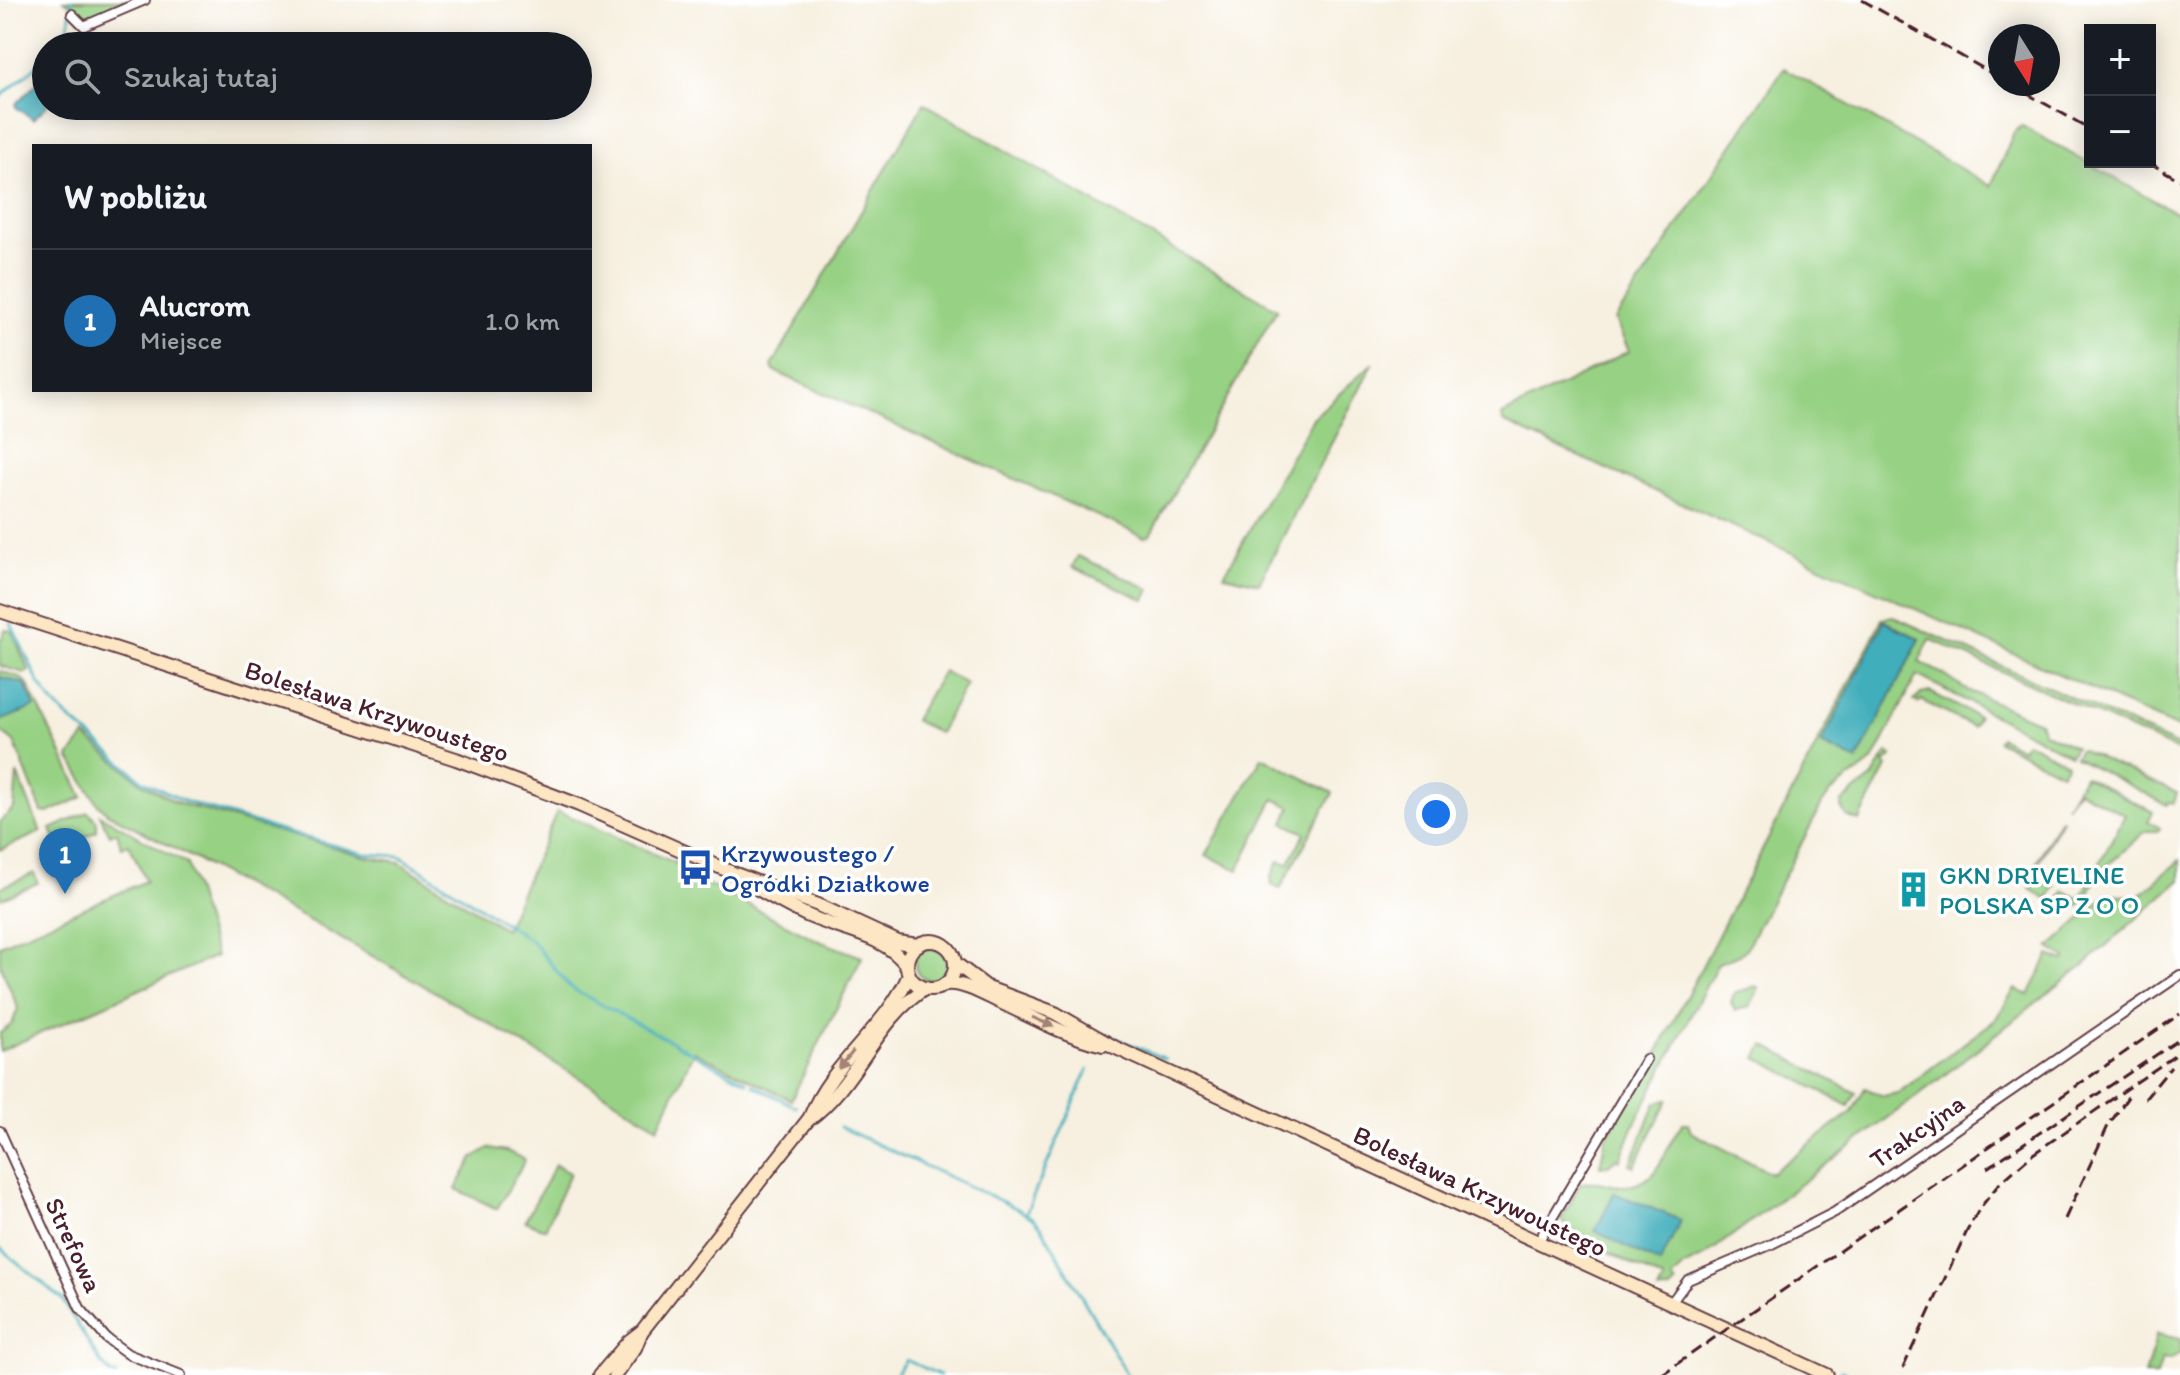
<!DOCTYPE html>
<html lang="pl">
<meta charset="utf-8">
<style>
:root{--surface:#171b24;--page:#242831;--text:#f1f3f6;--muted:#9ea1a6;--line:#363941;--accent:#1f6fb2}
body{margin:0;font-family:Itim,sans-serif;background:var(--page);color:var(--text)}
.controls{position:absolute;right:24px;top:24px;display:grid;overflow:hidden;border-radius:0px;box-shadow:0 4px 20px #0003}
.controls button{width:72px;height:72px;display:grid;place-items:center;padding:0;border:0;border-bottom:2px solid var(--line);background:var(--surface);color:var(--text);font:40px sans-serif}
.compass{position:absolute;left:1988px;top:24px;width:72px;height:72px;border-radius:50%;background:var(--surface);box-shadow:0 4px 20px #0003;rotate:169deg}
.you{position:absolute;left:1436px;top:814px;width:28px;height:28px;margin:-20px;border:6px solid #fff;border-radius:50%;background:#1a73e8;box-shadow:0 0 0 12px #1a73e833}
.badge{display:grid;place-items:center;width:52px;height:52px;border-radius:50%;background:var(--accent);color:#fff;font-size:26px;font-weight:700}
.pin{position:absolute;translate:-50% -66px;filter:drop-shadow(0 2px 4px #0008)}
.pin::after{content:'';position:absolute;top:42px;width:28px;height:24px;background:inherit;clip-path:polygon(0 0,100% 0,50% 100%)}
.list{margin:0;padding:0;list-style:none}
h2{display:flex;justify-content:space-between;align-items:center;height:104px;margin:0;padding:0 32px;font-size:34px}
h2 small{font-size:26px;font-weight:400;color:var(--muted)}
.list li{display:grid;grid-template-columns:52px 1fr auto;gap:24px;align-items:center;box-sizing:border-box;height:144px;padding:0 32px;border-top:2px solid var(--line)}
.list b{display:block;font-size:30px;white-space:nowrap}
.list p{margin:0;font-size:26px;white-space:nowrap;color:var(--muted)}
.list em{font-size:26px;font-style:normal;color:var(--muted)}
.icon{flex:none;width:44px;height:44px;fill:none;stroke:currentColor;stroke-width:2;stroke-linecap:round;stroke-linejoin:round}
.map{position:relative;flex:none;width:2180px;height:1375px;overflow:hidden}
.search{position:absolute;background:var(--surface);box-shadow:0 4px 20px #0003;left:32px;top:32px;width:560px;height:88px;display:flex;align-items:center;gap:20px;box-sizing:border-box;padding:0 28px;border-radius:44px;color:var(--muted);font-size:30px}
.panel{position:absolute;background:var(--surface);box-shadow:0 4px 20px #0003;left:32px;top:144px;width:560px;height:248px;border-radius:0px}
.map>svg:first-child{display:block}
.green{fill:#97d184;stroke:#707858;stroke-width:2;fill-rule:evenodd}
.water{fill:#3faebb;stroke:#446673;stroke-width:2}
.lines{fill:none;stroke-linecap:round;stroke-linejoin:round}
.stream{stroke:#3faebb;stroke-width:3}
.street-casing{stroke:#643e46;stroke-width:12}
.secondary-casing{stroke:#643e46;stroke-width:16}
.street{stroke:#fff;stroke-width:8}
.secondary{stroke:#fce6c4;stroke-width:12}
.rail{stroke:#4a1f2b;stroke-width:3;stroke-dasharray:12 6;stroke-linecap:butt}
.oneway{fill:#a38278}
.labels{text-anchor:middle;dominant-baseline:central;stroke-width:7;stroke-linejoin:round;paint-order:stroke}
.street-label{font-size:26px;fill:#4a1f2b;stroke:#fff}
.transit-label{font-size:26px;fill:#164399;stroke:#fff;text-anchor:start}
.culture-label{font-size:26px;fill:#0d838f;stroke:#fff;text-anchor:start}
</style>
<div class="map">
<svg width="2180" height="1375" viewBox="0 0 2180 1375">
<rect width="100%" height="100%" fill="#fff"/>
<filter id="ink" filterUnits="userSpaceOnUse"><feTurbulence type="fractalNoise" baseFrequency=".0125" numOctaves="2"/><feDisplacementMap in="SourceGraphic" scale="16" xChannelSelector="R" yChannelSelector="G"/><feConvolveMatrix kernelMatrix="1 2 1 2 8 2 1 2 1" color-interpolation-filters="sRGB"/></filter>
<filter id="wash" filterUnits="userSpaceOnUse"><feTurbulence type="fractalNoise" baseFrequency=".006" numOctaves="4" result="noise"/><feDisplacementMap in="SourceGraphic" scale="32" xChannelSelector="R" yChannelSelector="G"/><feGaussianBlur stdDeviation="1.8" result="paint"/><feColorMatrix in="noise" values="0 0 0 0 0 0 0 0 0 0 0 0 0 0 0 0 0 1.4 0 .05"/><feComposite in="paint" operator="in"/></filter>
<g filter="url(#wash)">
<rect width="100%" height="100%" fill="#f7f0e0"/>
<!-- green -->
<g class="green">
<path d="M 64,0 L 128,0 L 90,17 Z"/>
<path d="M 1784,68 L 1991,186 L 2014,132 L 2022,126 L 2180,215 L 2180,729 L 1503,422 L 1502,415 L 1629,351 L 1615,320 Z"/>
<path d="M 924,103 L 1277,309 L 1150,535 L 1144,537 L 774,371 L 772,366 Z"/>
<path d="M 1373,363 L 1259,583 L 1224,575 L 1313,418 Z"/>
<path d="M 1078,556 L 1150,589 L 1145,600 L 1072,567 Z"/>
<path d="M 1892,616 L 2180,747 L 2180,752 L 1930,639 L 1919,662 L 1943,674 L 1963,688 L 2039,722 L 2043,732 L 2075,747 L 2070,755 L 1917,675 L 1873,761 L 1830,793 L 1822,804 L 1746,949 L 1740,955 L 1718,963 L 1634,1125 L 1620,1160 L 1617,1158 L 1608,1165 L 1600,1166 L 1606,1137 L 1653,1061 L 1882,619 ZM 1884,621 L 1920,639 L 1856,761 Z"/>
<path d="M 5,630 L 12,631 L 29,671 L 25,673 L 0,666 L 0,642 Z"/>
<path d="M 0,671 L 19,677 L 27,683 L 83,797 L 48,813 L 42,812 L 14,742 L 0,731 L 0,721 L 34,706 L 25,684 L 0,677 Z"/>
<path d="M 943,671 L 966,684 L 939,733 L 914,720 Z"/>
<path d="M 1930,692 L 1978,717 L 1973,727 L 1921,700 L 1918,703 L 1914,701 L 1921,694 Z"/>
<path d="M 85,736 L 143,784 L 178,803 L 367,857 L 399,862 L 505,929 L 557,811 L 696,872 L 705,883 L 819,941 L 862,957 L 791,1100 L 694,1051 L 658,1127 C 479,1014 296,910 107,813 L 97,803 L 69,757 Z"/>
<path d="M 2000,737 L 2022,749 L 2026,742 L 2067,763 L 2061,773 L 1998,741 Z"/>
<path d="M 2080,749 L 2177,793 L 2174,803 L 2168,802 L 2167,805 L 2075,757 Z"/>
<path d="M 1887,753 L 1892,756 L 1884,764 L 1887,767 L 1859,821 L 1846,816 L 1841,808 L 1842,802 L 1873,777 Z"/>
<path d="M 1262,757 L 1333,793 L 1280,889 L 1272,885 L 1271,878 L 1279,861 L 1288,864 L 1305,833 L 1284,823 L 1291,807 L 1274,799 L 1238,870 L 1206,855 Z"/>
<path d="M 17,773 L 41,832 L 0,850 L 0,822 L 14,808 Z"/>
<path d="M 2084,776 L 2153,812 L 2148,821 L 2160,828 L 2159,831 L 2146,831 L 2100,872 L 2083,903 L 2070,908 L 2058,904 L 2064,891 L 2080,899 L 2125,815 L 2078,790 L 2066,806 Z"/>
<path d="M 88,812 L 97,821 L 97,831 L 59,849 L 51,829 Z"/>
<path d="M 100,815 L 187,864 L 216,956 L 0,1051 L 0,1033 L 12,1024 L 18,1008 L 0,964 L 0,945 L 146,881 L 129,844 L 121,847 L 117,832 L 110,835 Z"/>
<path d="M 2060,818 L 2062,819 L 2032,874 L 2055,886 L 2048,899 L 2030,889 L 2031,872 Z"/>
<path d="M 2180,860 L 2180,880 L 2084,965 L 1933,1084 L 1702,1258 L 1685,1266 L 1672,1279 L 1676,1284 L 1670,1290 L 1658,1292 L 1664,1280 L 1574,1236 L 1561,1220 L 1580,1184 C 1596,1178 1607,1186 1623,1186 C 1662,1186 1663,1147 1683,1123 L 1688,1123 L 1691,1132 L 1771,1173 L 1852,1112 L 1865,1088 L 1883,1096 L 1898,1093 L 1995,1020 L 2015,989 L 2029,995 L 2049,955 L 2064,961 L 2066,958 L 2049,948 L 2108,894 L 2139,896 Z"/>
<path d="M 34,873 L 38,883 L 0,899 L 0,888 Z"/>
<circle cx="931" cy="964" r="16"/>
<path d="M 1755,986 L 1759,988 L 1750,1006 L 1735,1011 L 1731,1002 L 1734,994 Z"/>
<path d="M 1764,1045 L 1856,1093 L 1849,1106 L 1757,1058 Z"/>
<path d="M 1667,1099 L 1668,1100 L 1634,1167 L 1630,1165 L 1656,1103 Z"/>
<path d="M 489,1148 L 507,1151 L 525,1160 L 497,1209 L 456,1189 L 473,1158 Z"/>
<path d="M 555,1165 L 570,1173 L 545,1229 L 525,1221 Z"/>
<path d="M 2157,1334 L 2180,1339 L 2180,1354 L 2170,1360 L 2162,1359 L 2157,1375 L 2145,1375 Z"/>
</g>
<!-- water -->
<g class="water">
<path d="M 40,80 L 46,82 L 47,106 L 33,119 L 16,107 L 16,104 Z"/>
<path d="M 1884,621 L 1920,639 L 1857,761 L 1821,744 Z"/>
<path d="M 0,677 L 25,684 L 35,707 L 0,721 Z"/>
<path d="M 1614,1193 L 1681,1220 L 1660,1264 L 1595,1231 Z"/>
</g>
<g class="lines">
<!-- stream -->
<g class="stream">
<path d="M 60,46 L 69,24 L 72,0"/>
<path d="M 0,97 L 46,58"/>
<path d="M 11,624 L 39,683 L 50,699 L 64,714 L 143,781 L 184,801 L 278,830 L 365,854 L 400,856 L 531,940 L 569,986 L 578,992 L 747,1082"/>
<path d="M 1105,1034 L 1165,1059"/>
<path d="M 753,1085 L 796,1107"/>
<path d="M 840,1127 L 1016,1208 L 1034,1219 L 1042,1228 L 1127,1375"/>
<path d="M 1026,1213 L 1088,1070"/>
<path d="M 0,1248 L 62,1299 L 101,1363 L 112,1374 L 117,1375"/>
<path d="M 1841,1371 L 1849,1375"/>
<path d="M 895,1375 L 906,1360 L 940,1375"/>
</g>
</g>
</g>
<g filter="url(#ink)">
<g class="lines">
<defs>
<g id="street">
<path d="M 72,14 L 84,26 L 145,0"/>
<path d="M 0,1131 L 80,1308 L 106,1338 L 128,1354 L 181,1375"/>
<path d="M 1538,1242 L 1646,1059"/>
<path d="M 1671,1303 L 1688,1280 L 1772,1244 L 1835,1212 L 2180,975"/>
</g>
<g id="secondary">
<path d="M 0,611 L 456,759 L 579,805 L 733,873 L 818,905 L 898,942 L 918,945"/>
<path d="M 749,884 C 769,895 790,908 811,917 C 843,931 885,935 907,966"/>
<circle cx="931" cy="965" r="24"/>
<path d="M 955,963 L 988,988 L 1055,1013 L 1114,1047 L 1827,1375"/>
<path d="M 945,984 C 965,982 986,996 1004,1004 C 1036,1019 1069,1037 1103,1045"/>
<path d="M 810,1117 C 831,1063 886,1028 909,975"/>
<path d="M 600,1375 L 629,1341 L 642,1331 L 808,1120 C 857,1085 875,1020 926,988"/>
<path d="M 615,1375 L 635,1348 L 641,1333"/>
</g>
</defs>
<!-- street casing -->
<use href="#street" class="street-casing"/>
<!-- secondary casing -->
<use href="#secondary" class="secondary-casing"/>
<!-- street -->
<use href="#street" class="street"/>
<!-- secondary -->
<use href="#secondary" class="secondary"/>
<!-- rail -->
<g class="rail">
<path d="M 1862,0 L 2000,78"/>
<path d="M 2010,84 L 2090,129"/>
<path d="M 2148,162 L 2180,180"/>
<path d="M 2145,1099 L 2171,1067"/>
<path d="M 1987,1168 L 2180,1039"/>
<path d="M 2065,1219 L 2108,1126 L 2130,1094"/>
<path d="M 1903,1368 L 1967,1231 L 1980,1208 L 1999,1184 L 2033,1154 L 2180,1052"/>
<path d="M 1661,1375 L 2180,1014"/>
</g>
</g>
<!-- one-way arrows -->
<defs><path id="oneway-solid" d="M-6-.8H1V-3.2L6.5 0L1 3.2V.8H-6Z" transform="scale(2)"/></defs>
<g class="oneway">
<use href="#oneway-solid" transform="translate(1043 1022) rotate(24)"/>
<use href="#oneway-solid" transform="translate(846 1060) rotate(129)"/>
</g>
</g>
<!-- icons -->
<defs>
<symbol id="bus-bare" viewBox="-9 -9 18 18"><path d="M-5-6H5V4H4V6H2V4H-2V6H-4V4H-5ZM-3.5-4V0h7V-4ZM-3.5 1.2v1.5H-2V1.2ZM2 1.2v1.5H3.5V1.2Z" fill="#1a4fb4" stroke="#fff" stroke-width="2.5" paint-order="stroke"/></symbol>
<symbol id="building-bare" viewBox="-9 -9 18 18"><path d="M-4-6H4V6H1V3H-1V6H-4ZM-2.5-4.3h1.7v1.8h-1.7ZM.8-4.3h1.7v1.8H.8ZM-2.5-1h1.7V.8h-1.7ZM.8-1h1.7V.8H.8Z" fill="#0f9aa8" stroke="#fff" stroke-width="2.5" paint-order="stroke"/></symbol>
</defs>
<g fill-rule="evenodd">
<use href="#bus-bare" x="670" y="842" width="51" height="51"/>
<use href="#building-bare" x="1888" y="864" width="51" height="51"/>
</g>
<g class="labels">
<!-- street labels -->
<g class="street-label">
<text transform="translate(377 711) rotate(18)">Bolesława Krzywoustego</text>
<text transform="translate(1917 1131) rotate(-35)">Trakcyjna</text>
<text transform="translate(1480 1191) rotate(25)">Bolesława Krzywoustego</text>
<text transform="translate(74 1245) rotate(65)">Strefowa</text>
</g>
<!-- transit labels -->
<g class="transit-label">
<text x="721" y="853">Krzywoustego /<tspan x="721" dy="30">Ogródki Działkowe</tspan></text>
</g>
<!-- culture labels -->
<g class="culture-label">
<text x="1939" y="875">GKN DRIVELINE<tspan x="1939" dy="30">POLSKA SP Z O O</tspan></text>
</g>
</g>
</svg>
<div class="controls">
<button>+</button>
<button>−</button>
</div>
<svg class="compass" viewBox="-18 -18 36 36"><path d="M0-13l5 13h-10z" fill="#e53935"/><path d="M0 13l5-13h-10z" fill="#9ea1a6"/></svg>
<div class="you"></div>
<div class="pin badge" style="left:65px;top:894px">1</div>
<div class="search"><svg class="icon" aria-label="search" viewBox="0 0 24 24"><circle cx="10" cy="10" r="6"/><path d="M15 15l6 6"/></svg>Szukaj tutaj</div>
<section class="panel">
<h2>W pobliżu<small></small></h2>
<ul class="list">
<li><span class="badge">1</span><div><b>Alucrom</b><p>Miejsce</p></div><em>1.0 km</em></li>
</ul>
</section>
</div>
